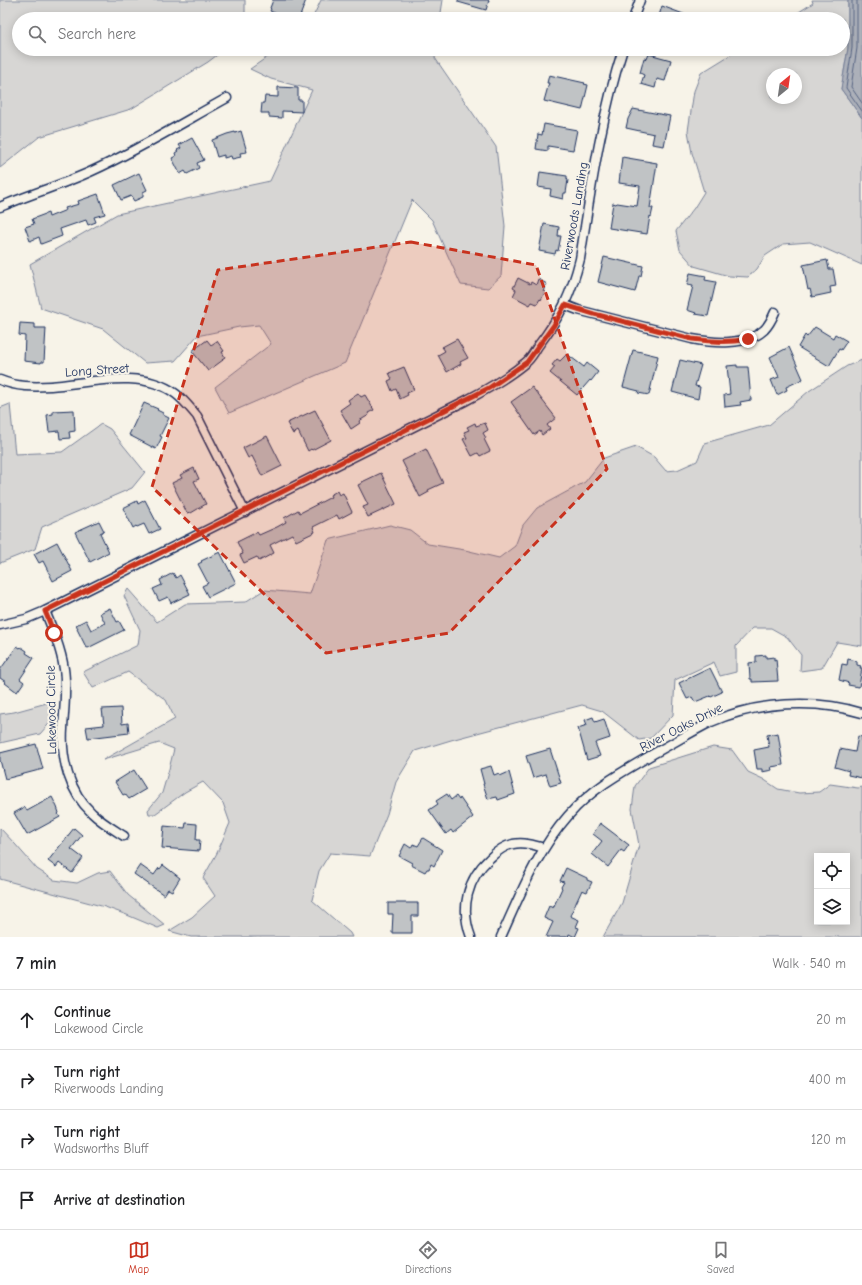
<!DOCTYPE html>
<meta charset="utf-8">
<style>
:root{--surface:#fff;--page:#f2f2f2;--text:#202124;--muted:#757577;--line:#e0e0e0;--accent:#c8321e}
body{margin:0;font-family:"Comic Neue",sans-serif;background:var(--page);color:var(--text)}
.controls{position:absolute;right:12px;bottom:12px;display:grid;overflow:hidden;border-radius:0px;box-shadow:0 2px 10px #0003}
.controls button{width:36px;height:36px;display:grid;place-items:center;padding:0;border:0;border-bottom:1px solid var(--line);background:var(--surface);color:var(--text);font:20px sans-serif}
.compass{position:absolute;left:766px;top:68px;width:36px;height:36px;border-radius:50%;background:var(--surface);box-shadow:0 2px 10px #0003;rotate:29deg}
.stop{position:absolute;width:12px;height:12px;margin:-9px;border:3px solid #c8321e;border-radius:50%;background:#fff}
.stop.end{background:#c8321e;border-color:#fff;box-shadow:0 1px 4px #0008}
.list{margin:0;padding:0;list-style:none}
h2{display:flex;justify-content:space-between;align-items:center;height:52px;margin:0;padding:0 16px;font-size:17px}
h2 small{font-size:13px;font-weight:400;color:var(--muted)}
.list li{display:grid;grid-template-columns:26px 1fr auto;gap:12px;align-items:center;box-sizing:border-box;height:60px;padding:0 16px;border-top:1px solid var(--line)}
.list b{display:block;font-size:15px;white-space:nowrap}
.list p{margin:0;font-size:13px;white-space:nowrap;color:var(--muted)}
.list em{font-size:13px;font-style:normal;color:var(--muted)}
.icon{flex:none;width:22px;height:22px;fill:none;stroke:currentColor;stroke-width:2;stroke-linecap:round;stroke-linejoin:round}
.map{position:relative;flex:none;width:862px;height:937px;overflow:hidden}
.search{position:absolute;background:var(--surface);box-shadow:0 2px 10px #0003;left:12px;right:12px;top:12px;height:44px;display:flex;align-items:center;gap:10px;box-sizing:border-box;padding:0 14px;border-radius:22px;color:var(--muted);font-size:15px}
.sheet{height:292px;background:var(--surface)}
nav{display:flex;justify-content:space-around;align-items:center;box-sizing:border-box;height:56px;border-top:1px solid var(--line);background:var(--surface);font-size:11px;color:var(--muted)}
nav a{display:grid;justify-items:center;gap:2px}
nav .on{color:var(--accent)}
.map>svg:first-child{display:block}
.green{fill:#d7d6d4;stroke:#798299;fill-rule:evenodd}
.water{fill:#acb0b9;stroke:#727c95}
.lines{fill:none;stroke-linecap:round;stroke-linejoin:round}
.shore{stroke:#556382;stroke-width:1}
.building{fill:#c0c3c5;stroke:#1b2f5e}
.street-casing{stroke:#1b2f5e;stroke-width:11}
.street{stroke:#f7f3e8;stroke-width:8}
.route{stroke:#c8321e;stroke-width:5}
.marked{fill:#c8321e;fill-opacity:0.2;stroke:#c8321e;stroke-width:3;stroke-dasharray:8 5;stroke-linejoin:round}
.labels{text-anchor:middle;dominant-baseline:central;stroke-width:4;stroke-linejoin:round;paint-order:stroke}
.street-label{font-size:13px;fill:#1b2f5e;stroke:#f7f3e8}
</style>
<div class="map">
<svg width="862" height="937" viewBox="0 0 862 937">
<rect width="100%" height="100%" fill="#f7f3e8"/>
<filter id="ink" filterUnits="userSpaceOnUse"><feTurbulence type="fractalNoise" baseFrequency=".025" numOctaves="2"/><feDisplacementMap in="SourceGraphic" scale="8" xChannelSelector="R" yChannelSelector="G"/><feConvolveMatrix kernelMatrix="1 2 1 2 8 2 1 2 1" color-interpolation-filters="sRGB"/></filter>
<g filter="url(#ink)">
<!-- green -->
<g class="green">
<path d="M 0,0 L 245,0 L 245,19 L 19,19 L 19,49 L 225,49 L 208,62 L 131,109 L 39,137 L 0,168 Z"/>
<path d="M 321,0 L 443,0 L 440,19 L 312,19 Z"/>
<path d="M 812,0 L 848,0 L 848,48 L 841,89 L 862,118 L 862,265 L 810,242 L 783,244 L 765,256 L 757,269 L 748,277 L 729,276 L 694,266 L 680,250 L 676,231 L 694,208 L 704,192 L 692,153 L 688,131 L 694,91 L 701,73 L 740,49 L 843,49 L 843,19 L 788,19 L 813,3 ZM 772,74 L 796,74 L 796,98 L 772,98 Z"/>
<path d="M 279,49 L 436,49 L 435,58 L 496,147 L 505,226 L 501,276 L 488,288 L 461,285 L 432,220 L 412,200 L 345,363 L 229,413 L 215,387 L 271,344 L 259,325 L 239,327 L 197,336 L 175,361 L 145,363 L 103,329 L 41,308 L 30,264 L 117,214 L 270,181 L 312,90 L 271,79 L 250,69 Z"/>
<path d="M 862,360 L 862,646 L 837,642 L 822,668 L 800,671 L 801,655 L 787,637 L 771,628 L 753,628 L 736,646 L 736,672 L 720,676 L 714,662 L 675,680 L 673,715 L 651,738 L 639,740 L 602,711 L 582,705 L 451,740 L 415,751 L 396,782 L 387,814 L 370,856 L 330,853 L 319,871 L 312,900 L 350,933 L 352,937 L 191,937 L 169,931 L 192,917 L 215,896 L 203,878 L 217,853 L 230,823 L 223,803 L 203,782 L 185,792 L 155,814 L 149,814 L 148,810 L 162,793 L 169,769 L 174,749 L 159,743 L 103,760 L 175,719 L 166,700 L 128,672 L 93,688 L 83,672 L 138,645 L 140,630 L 124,596 L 128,589 L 157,622 L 185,604 L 245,602 L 264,590 L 310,594 L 328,540 L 390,525 L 410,530 L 428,544 L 465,550 L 499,558 L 515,546 L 523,525 L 537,508 L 585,482 L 604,458 L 636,447 L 654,457 L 666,471 L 677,470 L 697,461 L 705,443 L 769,425 L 809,391 L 847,366 Z"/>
<path d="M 10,404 L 15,454 L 62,452 L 101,424 L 110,429 L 145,472 L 132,488 L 42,527 L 35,549 L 0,563 L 0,408 Z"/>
<path d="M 54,701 L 54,718 L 40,734 L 0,743 L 0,714 L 14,712 Z"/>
<path d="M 713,747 L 732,750 L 748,772 L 763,779 L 778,789 L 799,793 L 819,792 L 830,784 L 858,788 L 862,787 L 862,937 L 603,937 L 622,903 L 639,845 L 632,809 L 635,786 L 649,767 ZM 817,856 L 847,856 L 847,922 L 817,922 Z"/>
<path d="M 0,828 L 15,844 L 37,869 L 54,880 L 77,883 L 98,873 L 110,871 L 128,895 L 165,925 L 158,928 L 127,915 L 105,907 L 0,879 Z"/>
</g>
<!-- water -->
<path class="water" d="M 848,0 L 862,0 L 862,118 L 841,89 L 848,48 Z"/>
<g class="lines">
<!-- shore -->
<g class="shore">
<path d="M 852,0 L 852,48 L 846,88 L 862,111"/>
<path d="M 857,0 L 857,48 L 851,87 L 862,103"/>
</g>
</g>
<!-- building -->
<g class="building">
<path d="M 273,0 L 306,0 L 299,19 L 289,19 L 270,11 L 271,9 L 270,8 Z"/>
<path d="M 458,0 L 489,0 L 486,10 L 458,2 Z"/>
<path d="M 662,6 L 694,18 L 694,19 L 658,19 Z"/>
<path d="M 649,54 L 671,60 L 665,81 L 657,79 L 655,88 L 641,84 L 644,75 L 640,73 L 644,58 L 647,59 Z"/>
<path d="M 549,75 L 585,83 L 584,84 L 588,85 L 582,110 L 544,101 L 549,83 L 547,83 Z"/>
<path d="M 278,87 L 298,88 L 298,100 L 302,100 L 302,112 L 282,111 L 282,118 L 269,117 L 269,113 L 261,113 L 262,103 L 264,103 L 265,96 L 278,97 Z"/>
<path d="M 633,109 L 670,116 L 664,146 L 652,144 L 654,134 L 626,128 L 628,119 Z"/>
<path d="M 544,124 L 577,130 L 573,150 L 548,146 L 548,151 L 536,149 L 538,134 L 542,135 Z"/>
<path d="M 241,131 L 247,152 L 240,153 L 241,157 L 232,159 L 231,156 L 224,158 L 224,155 L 217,157 L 212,140 L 227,134 L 235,132 L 235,133 Z"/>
<path d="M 192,138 L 204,160 L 197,163 L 199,168 L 187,174 L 185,171 L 180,174 L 172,158 L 176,156 L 175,153 L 178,151 L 177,150 L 181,148 L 179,145 Z"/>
<path d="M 622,157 L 657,163 L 650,208 L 653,208 L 651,217 L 650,216 L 647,234 L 609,228 L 613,203 L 616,204 L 617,203 L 637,206 L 640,186 L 619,183 Z"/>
<path d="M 540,172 L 567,176 L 567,179 L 568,180 L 566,193 L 564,193 L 563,199 L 550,196 L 551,189 L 538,187 Z"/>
<path d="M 139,173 L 147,190 L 143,192 L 143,197 L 134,201 L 131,196 L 121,200 L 114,185 Z"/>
<path d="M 98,194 L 105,214 L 94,217 L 96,222 L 88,225 L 86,220 L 60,229 L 62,236 L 41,244 L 39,237 L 30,241 L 25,227 L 34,224 L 32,219 L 48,213 L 49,217 L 66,210 L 65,208 L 79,204 L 78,201 Z"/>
<path d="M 544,224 L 559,227 L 558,236 L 561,236 L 558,251 L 556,250 L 555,254 L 539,251 Z"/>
<path d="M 604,257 L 643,266 L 641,276 L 639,276 L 635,292 L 598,282 Z"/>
<path d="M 827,260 L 829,269 L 833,269 L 836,286 L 830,287 L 831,293 L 812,297 L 810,289 L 808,290 L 803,265 Z"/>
<path d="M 690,273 L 706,276 L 705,280 L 716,282 L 708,316 L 695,314 L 696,313 L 687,310 L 693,286 L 687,285 Z"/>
<path d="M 518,278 L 530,284 L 531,282 L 536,285 L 538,279 L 547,284 L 543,291 L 545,292 L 541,300 L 540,299 L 537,304 L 532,302 L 530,305 L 513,296 L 516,290 L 513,288 Z"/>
<path d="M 20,323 L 35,324 L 35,328 L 46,328 L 44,362 L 41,362 L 41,363 L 24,361 L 25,336 L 19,335 Z"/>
<path d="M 815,327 L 833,338 L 835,334 L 847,341 L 841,350 L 839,349 L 829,366 L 798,347 L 805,335 L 807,337 Z"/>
<path d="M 457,339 L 468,358 L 460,362 L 461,364 L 447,372 L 438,355 L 445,351 L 442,347 Z"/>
<path d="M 207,340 L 211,345 L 217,341 L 224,351 L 222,352 L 225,357 L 222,359 L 223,360 L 208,371 L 192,351 Z"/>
<path d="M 789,347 L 803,379 L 786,387 L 787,390 L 777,395 L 771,380 L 779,377 L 770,357 Z"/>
<path d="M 633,350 L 658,356 L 649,395 L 638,393 L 639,391 L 623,387 Z"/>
<path d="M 567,354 L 584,367 L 587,363 L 598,372 L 591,381 L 590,380 L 577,395 L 550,373 L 555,367 L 552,365 L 557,359 L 560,361 Z"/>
<path d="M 680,360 L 701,365 L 695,386 L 700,387 L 698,399 L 672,392 Z"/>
<path d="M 737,365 L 737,367 L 748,367 L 751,400 L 740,402 L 741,405 L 725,407 L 724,395 L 730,394 L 727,366 Z"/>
<path d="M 404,367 L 414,390 L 407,393 L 408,395 L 400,399 L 396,389 L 392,391 L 388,381 L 392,379 L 389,373 Z"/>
<path d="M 532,387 L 556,418 L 547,425 L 550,429 L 542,435 L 540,431 L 534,435 L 511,402 Z"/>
<path d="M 358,393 L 361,397 L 365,395 L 374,410 L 368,413 L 369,415 L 359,421 L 360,423 L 351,429 L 340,410 L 350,403 L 348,400 Z"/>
<path d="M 144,403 L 158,409 L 157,410 L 163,413 L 163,415 L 169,418 L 160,436 L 162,437 L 156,449 L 129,435 Z"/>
<path d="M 74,410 L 75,431 L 69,432 L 70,438 L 60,439 L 59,431 L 49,432 L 47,415 L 53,414 L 53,411 Z"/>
<path d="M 315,410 L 331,440 L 312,450 L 311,449 L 308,451 L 298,431 L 293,434 L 287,423 Z"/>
<path d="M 475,423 L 476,426 L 485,423 L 488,430 L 483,433 L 486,438 L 484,439 L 490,451 L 480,456 L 478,453 L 472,456 L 463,439 L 467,438 L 464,432 L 469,430 L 467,427 Z"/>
<path d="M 267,436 L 282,466 L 262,476 L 252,456 L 248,458 L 243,448 Z"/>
<path d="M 426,449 L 443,483 L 428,490 L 429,492 L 420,497 L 402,461 Z"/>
<path d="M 194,468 L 199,479 L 194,481 L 206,504 L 191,513 L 190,512 L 187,513 L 172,483 L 182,478 L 180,475 Z"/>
<path d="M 381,473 L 396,504 L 368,517 L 363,507 L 368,505 L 358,485 L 362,483 L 362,482 Z"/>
<path d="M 337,491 L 339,495 L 343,493 L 352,512 L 339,519 L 337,515 L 313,527 L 315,532 L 296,541 L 292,534 L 270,545 L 274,553 L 259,561 L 257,557 L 244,563 L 240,555 L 243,554 L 237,542 L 257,532 L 259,535 L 277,527 L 286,522 L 284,518 L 298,510 L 300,513 L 331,497 L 330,495 Z"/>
<path d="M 145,500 L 160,529 L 149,534 L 144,524 L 137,527 L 136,526 L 133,528 L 123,508 L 137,501 L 138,504 Z"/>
<path d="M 99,521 L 104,531 L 100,533 L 109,552 L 90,562 L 75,532 Z"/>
<path d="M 57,542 L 72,571 L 53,581 L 43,561 L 39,563 L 34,554 Z"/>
<path d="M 220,552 L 236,583 L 208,597 L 202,586 L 208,583 L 198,564 L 202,562 L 201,561 Z"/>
<path d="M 173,573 L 176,578 L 180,575 L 190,594 L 171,603 L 168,597 L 159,601 L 153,589 L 162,585 L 160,580 Z"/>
<path d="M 110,608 L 117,622 L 119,621 L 124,630 L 88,648 L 86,647 L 77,629 L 78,628 L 76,625 L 86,620 L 91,630 L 105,623 L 100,613 Z"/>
<path d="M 17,646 L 20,648 L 21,647 L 27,651 L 26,653 L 34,658 L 20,679 L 24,682 L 17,692 L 5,683 L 6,682 L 0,678 L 0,670 Z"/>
<path d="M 766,655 L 766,658 L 774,657 L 774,660 L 776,659 L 778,681 L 752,682 L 752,679 L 750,679 L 749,663 L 756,662 L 756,656 Z"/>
<path d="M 848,659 L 857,661 L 857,665 L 861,666 L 860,668 L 862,668 L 859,687 L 848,685 L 849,683 L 839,680 L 842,664 L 847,665 Z"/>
<path d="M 710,668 L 722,692 L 711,697 L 710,696 L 695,702 L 692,697 L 687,699 L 679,683 Z"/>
<path d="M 121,708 L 122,724 L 128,723 L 129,733 L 88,738 L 86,727 L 104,725 L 102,709 Z"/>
<path d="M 593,717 L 595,722 L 604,719 L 610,738 L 595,743 L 600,756 L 587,760 L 578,728 L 587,725 L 585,720 Z"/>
<path d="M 778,733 L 783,765 L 771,767 L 772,770 L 762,772 L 762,769 L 757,769 L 754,750 L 769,747 L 767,735 Z"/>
<path d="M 858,736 L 862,737 L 862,778 L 848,775 L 849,771 L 835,767 L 840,749 L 855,752 Z"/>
<path d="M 36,744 L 43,769 L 5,779 L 0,760 L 0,753 Z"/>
<path d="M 550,749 L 561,783 L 550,786 L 546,774 L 533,778 L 526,756 Z"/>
<path d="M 491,766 L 494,775 L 499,773 L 500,776 L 509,772 L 515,794 L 498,800 L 497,797 L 488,799 L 483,784 L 484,784 L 480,769 Z"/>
<path d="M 134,770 L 146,789 L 129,799 L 125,794 L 123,795 L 115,782 Z"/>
<path d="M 447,794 L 451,800 L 456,796 L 459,800 L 460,798 L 473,817 L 453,833 L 451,830 L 446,834 L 429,810 L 438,804 L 436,801 Z"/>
<path d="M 52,797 L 57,807 L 59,813 L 58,814 L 60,817 L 27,835 L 14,813 L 25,807 L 27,811 Z"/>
<path d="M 186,823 L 197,824 L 196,840 L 200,840 L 199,851 L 162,848 L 164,826 L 185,828 Z"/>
<path d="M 600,823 L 629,845 L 624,852 L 621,850 L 608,867 L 592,854 L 602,841 L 593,834 Z"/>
<path d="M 74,828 L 82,835 L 71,849 L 83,858 L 72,873 L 59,863 L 56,867 L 48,861 Z"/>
<path d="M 423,838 L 442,850 L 434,866 L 431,864 L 429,869 L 427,869 L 425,872 L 411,865 L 412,863 L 399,856 L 405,844 L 411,848 L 413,844 L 418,846 Z"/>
<path d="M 140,865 L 154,875 L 159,868 L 160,869 L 163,865 L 180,878 L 172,891 L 168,889 L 164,895 L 134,874 Z"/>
<path d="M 566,868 L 587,878 L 587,880 L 592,882 L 587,892 L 582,890 L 570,916 L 579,920 L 576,927 L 579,928 L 575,937 L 569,934 L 568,937 L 546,937 L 553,922 L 544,918 L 549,906 L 553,908 L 562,888 L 561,887 L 564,882 L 560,881 Z"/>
<path d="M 388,903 L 418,903 L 418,916 L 412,916 L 412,933 L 392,933 L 393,914 L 388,914 Z"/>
</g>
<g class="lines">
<defs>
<g id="street">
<path d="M 633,19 L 640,0"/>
<path d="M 0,207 C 30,194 62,185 92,171 C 138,150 182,123 227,98"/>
<path d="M 565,305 L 578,310 L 692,339 C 713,343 747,346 764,330 C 769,325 772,319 775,312"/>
<path d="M 0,380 C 17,387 33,387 51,386 C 90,383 141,368 176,394 C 184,400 190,408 197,416 L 245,512"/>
<path d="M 45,611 C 53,630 61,649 64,669 C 67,689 64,709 63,729 C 61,759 69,792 92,813 C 101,822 113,829 124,836"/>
<path d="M 0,625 L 26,619 L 45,611 L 465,401 C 486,390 507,378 525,363 C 531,359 534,352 538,346 C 560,317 571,295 580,259 C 591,188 601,117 623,49"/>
<path d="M 471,937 C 460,908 467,879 490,858 C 496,852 504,846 513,844 C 524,842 534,845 544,848"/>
<path d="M 501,937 C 520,895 537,851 568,816 C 591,789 622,772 653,754 C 672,744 691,732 711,722 C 757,702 814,698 862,713"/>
</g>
</defs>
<!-- street casing -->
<use href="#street" class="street-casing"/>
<!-- street -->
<use href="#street" class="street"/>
</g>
</g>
<g class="lines" filter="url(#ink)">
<!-- route -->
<path class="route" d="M 54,633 L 45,611 L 489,388 L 527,362 L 554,325 L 565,305 L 594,314 L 692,339 C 712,342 729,343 748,339"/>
</g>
<!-- marked area -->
<path class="marked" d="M 411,242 L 536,265 L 607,469 L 449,633 L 326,653 L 152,487 L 218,270 Z"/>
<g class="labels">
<!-- street labels -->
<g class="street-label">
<text transform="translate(574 216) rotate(-80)">Riverwoods Landing</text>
<text transform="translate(97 370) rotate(-4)">Long Street</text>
<text transform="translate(51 710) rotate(-91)">Lakewood Circle</text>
<text transform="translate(681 727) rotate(-27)">River Oaks Drive</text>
</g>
</g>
</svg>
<div class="controls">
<button><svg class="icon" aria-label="locate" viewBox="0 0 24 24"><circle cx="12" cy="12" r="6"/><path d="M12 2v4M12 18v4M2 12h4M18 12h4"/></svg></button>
<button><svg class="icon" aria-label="layers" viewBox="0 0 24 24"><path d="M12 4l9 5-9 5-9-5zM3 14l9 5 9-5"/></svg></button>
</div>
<svg class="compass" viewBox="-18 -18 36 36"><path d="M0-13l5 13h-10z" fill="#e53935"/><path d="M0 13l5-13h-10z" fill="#757577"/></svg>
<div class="stop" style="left:54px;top:633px"></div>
<div class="stop end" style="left:748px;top:339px"></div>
<div class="search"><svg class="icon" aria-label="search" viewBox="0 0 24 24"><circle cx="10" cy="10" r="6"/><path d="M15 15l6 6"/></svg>Search here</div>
</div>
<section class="sheet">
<h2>7 min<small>Walk · 540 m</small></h2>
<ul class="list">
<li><svg class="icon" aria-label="ahead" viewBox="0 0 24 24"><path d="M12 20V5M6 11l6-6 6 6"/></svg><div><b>Continue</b><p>Lakewood Circle</p></div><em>20 m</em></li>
<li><svg class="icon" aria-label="right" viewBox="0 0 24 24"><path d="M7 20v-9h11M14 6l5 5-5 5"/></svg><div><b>Turn right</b><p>Riverwoods Landing</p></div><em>400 m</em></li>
<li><svg class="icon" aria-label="right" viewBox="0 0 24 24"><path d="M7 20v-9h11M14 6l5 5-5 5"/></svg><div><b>Turn right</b><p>Wadsworths Bluff</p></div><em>120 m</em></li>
<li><svg class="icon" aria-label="arrive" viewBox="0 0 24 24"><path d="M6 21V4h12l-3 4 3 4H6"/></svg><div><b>Arrive at destination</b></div></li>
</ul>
</section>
<nav>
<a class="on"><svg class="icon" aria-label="map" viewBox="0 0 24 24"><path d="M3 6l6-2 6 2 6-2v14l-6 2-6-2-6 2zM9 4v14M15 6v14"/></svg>Map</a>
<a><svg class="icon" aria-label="directions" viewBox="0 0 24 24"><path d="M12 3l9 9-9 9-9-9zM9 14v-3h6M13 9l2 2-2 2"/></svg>Directions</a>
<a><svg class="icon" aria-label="saved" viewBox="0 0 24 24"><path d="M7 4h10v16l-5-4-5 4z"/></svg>Saved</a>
</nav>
